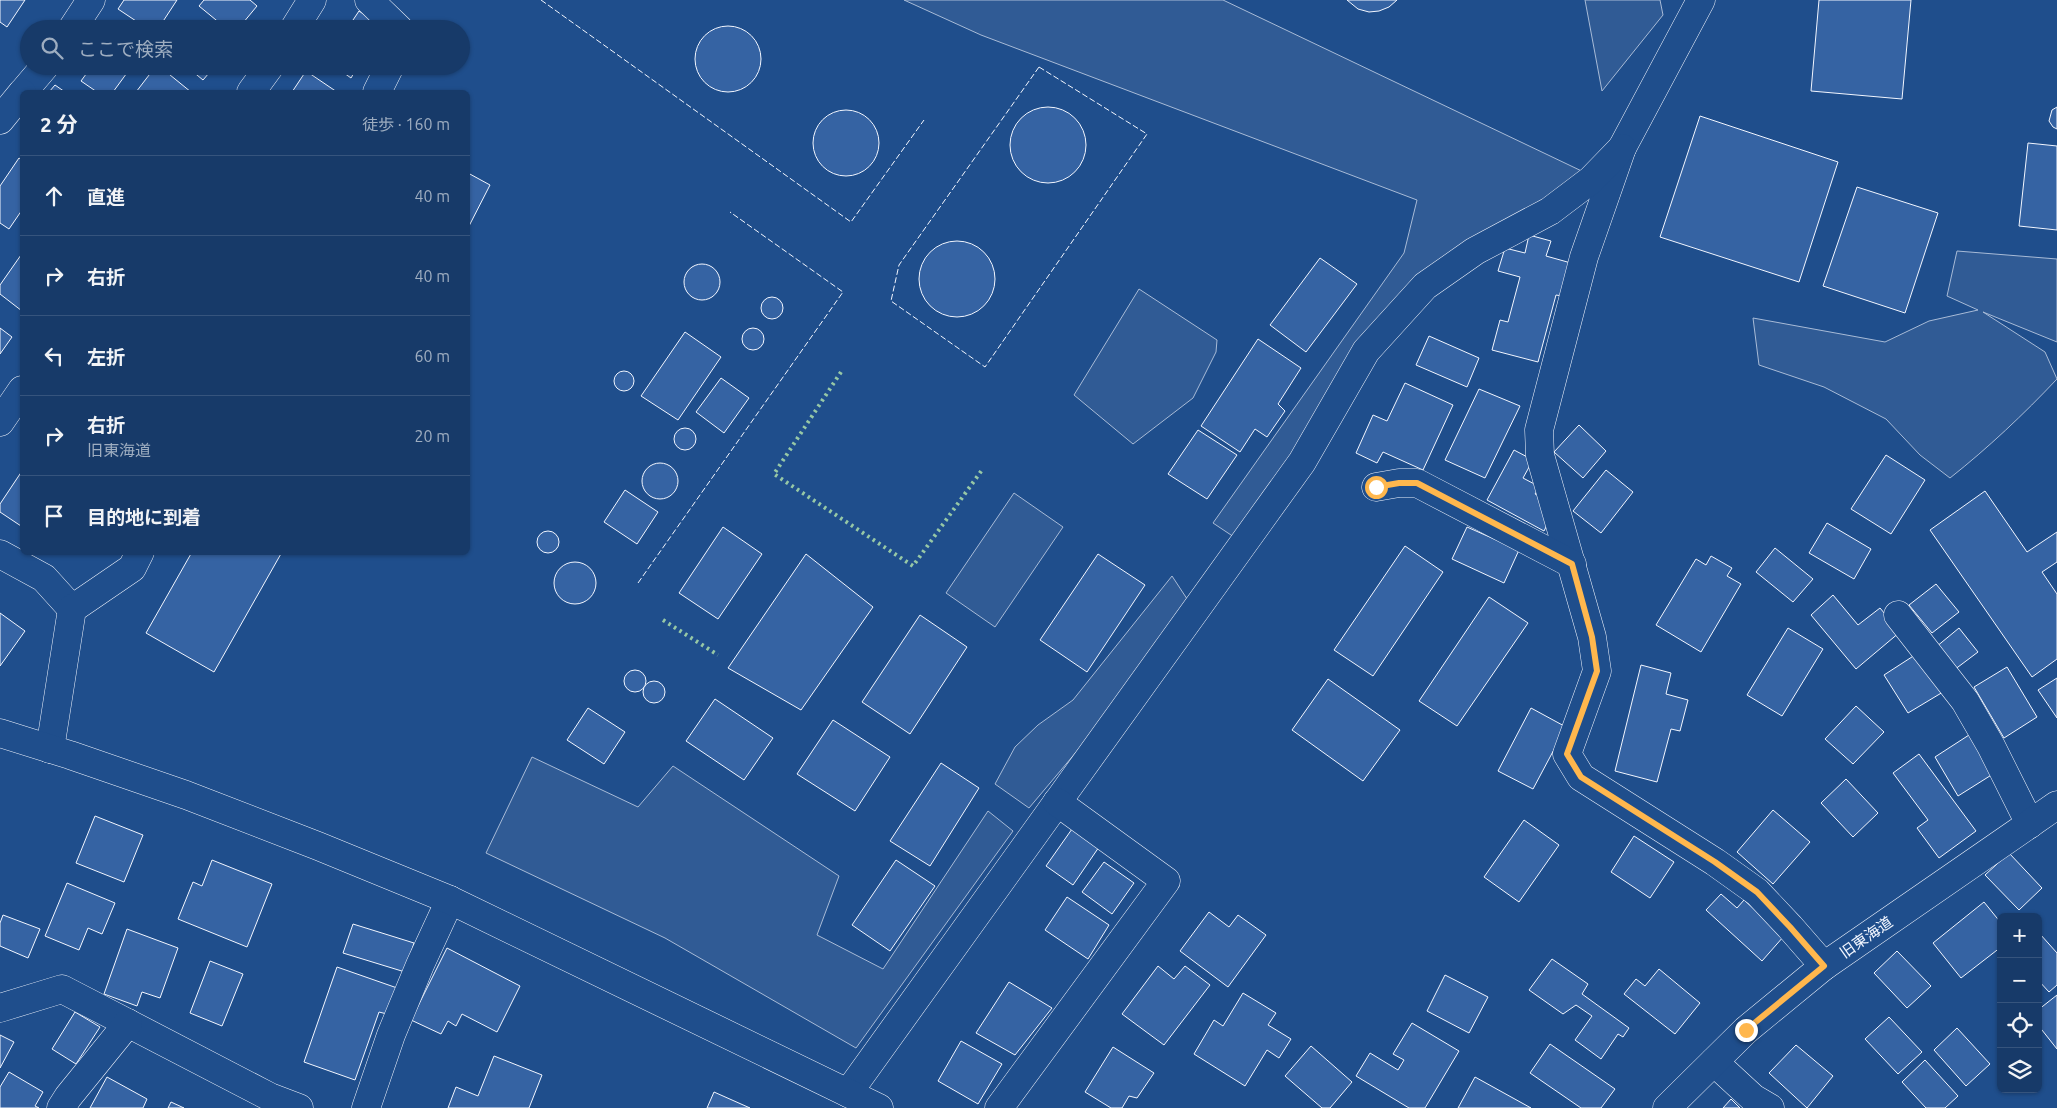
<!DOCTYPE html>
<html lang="ja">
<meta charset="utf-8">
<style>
:root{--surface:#173a69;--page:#244571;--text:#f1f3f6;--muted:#9eadc0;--line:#36547d}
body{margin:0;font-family:Ubuntu,"Noto Sans JP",sans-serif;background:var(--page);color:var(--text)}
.controls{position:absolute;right:15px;bottom:15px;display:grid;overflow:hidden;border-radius:8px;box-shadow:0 1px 4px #0004}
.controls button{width:45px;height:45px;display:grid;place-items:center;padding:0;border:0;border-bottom:1px solid var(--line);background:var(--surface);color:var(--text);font:25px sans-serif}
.stop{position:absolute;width:15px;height:15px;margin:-11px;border:4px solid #ffb74d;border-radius:50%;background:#fff}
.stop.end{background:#ffb74d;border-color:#fff;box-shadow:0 1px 5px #0008}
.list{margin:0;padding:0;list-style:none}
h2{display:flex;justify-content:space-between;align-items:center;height:65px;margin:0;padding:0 20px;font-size:21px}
h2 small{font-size:16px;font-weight:400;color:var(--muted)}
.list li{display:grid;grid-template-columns:32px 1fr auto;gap:15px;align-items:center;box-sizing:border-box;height:80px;padding:0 20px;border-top:1px solid var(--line)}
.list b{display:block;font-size:19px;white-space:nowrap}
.list p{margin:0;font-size:16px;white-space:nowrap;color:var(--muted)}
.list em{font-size:16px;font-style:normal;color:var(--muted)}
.icon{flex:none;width:28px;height:28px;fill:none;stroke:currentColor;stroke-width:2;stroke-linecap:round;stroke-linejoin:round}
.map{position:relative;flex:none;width:2057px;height:1108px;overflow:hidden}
.search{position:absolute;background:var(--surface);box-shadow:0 1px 4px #0004;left:20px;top:20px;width:450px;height:55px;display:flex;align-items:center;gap:12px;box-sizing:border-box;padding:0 18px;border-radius:28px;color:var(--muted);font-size:19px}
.panel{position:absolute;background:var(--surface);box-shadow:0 1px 4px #0004;left:20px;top:90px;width:450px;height:465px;border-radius:8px}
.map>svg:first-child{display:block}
.green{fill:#305b95;stroke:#a8bbd7}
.building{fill:#3563a3;stroke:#f2f6ff}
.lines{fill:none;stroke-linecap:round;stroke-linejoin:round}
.street-casing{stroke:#f2f6ff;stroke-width:29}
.secondary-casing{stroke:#f2f6ff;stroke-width:29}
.street{stroke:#1f4e8c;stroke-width:28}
.secondary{stroke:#1f4e8c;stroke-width:28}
.hedge{stroke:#97c8a6;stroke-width:4;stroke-dasharray:2.5 4;stroke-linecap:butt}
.fence{stroke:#f2f6ff;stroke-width:1;stroke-dasharray:6 2.5;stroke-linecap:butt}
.route{stroke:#ffb74d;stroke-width:6}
.labels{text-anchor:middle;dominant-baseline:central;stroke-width:4;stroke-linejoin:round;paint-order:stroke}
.street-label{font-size:15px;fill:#f2f6ff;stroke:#1f4e8c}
</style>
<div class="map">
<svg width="2057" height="1108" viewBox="0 0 2057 1108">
<rect width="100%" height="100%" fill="#1f4e8c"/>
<!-- green -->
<g class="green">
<path d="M 904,0 L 1223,0 L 1590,175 L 1475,251 L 1375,357 L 1237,539 L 1213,523 L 1404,253 L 1417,200 L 981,35 Z"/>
<path d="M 1585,0 L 1660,0 L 1663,15 L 1602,91 Z"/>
<path d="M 1957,251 L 2057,259 L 2057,342 L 1983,312 L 2045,352 L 2057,379 C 2024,414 1988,448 1950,478 L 1920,455 L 1886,419 L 1824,387 L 1759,365 L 1753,318 L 1885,342 L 1929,321 L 1978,310 L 1947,296 Z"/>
<path d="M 1139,289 L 1217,340 L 1216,352 L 1193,398 L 1133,444 L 1074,395 Z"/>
<path d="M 1014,493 L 1063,527 L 995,627 L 946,593 Z"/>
<path d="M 1172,576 L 1195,611 L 1029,808 L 995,784 L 1015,747 L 1038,725 L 1073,700 Z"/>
<path d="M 532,757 L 638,807 L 673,766 L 839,876 L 817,935 L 883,969 L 988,811 L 1013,831 L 856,1048 L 665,938 L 486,853 Z"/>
</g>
<!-- building -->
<g class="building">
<path d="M 0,0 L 25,0 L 7,27 L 0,22 Z"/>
<path d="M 124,0 L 177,0 L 158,29 L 148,29 L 118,9 Z"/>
<path d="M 204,0 L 250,0 L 257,6 L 238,29 L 227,29 L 199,6 Z"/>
<path d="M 1347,0 L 1397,0 L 1389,7 L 1379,11 L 1369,12 L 1358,9 Z"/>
<path d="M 1819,0 L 1911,0 L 1902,99 L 1811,91 Z"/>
<path d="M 359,11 L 384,28 L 383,29 L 347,29 Z"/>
<path d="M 320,21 L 332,29 L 315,29 Z"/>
<circle cx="728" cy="59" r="33"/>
<path d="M 92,66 L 132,66 L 113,92 L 97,92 L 81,81 Z"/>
<path d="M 156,66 L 159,66 L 191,92 L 136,92 Z"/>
<path d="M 186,66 L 215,66 L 203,80 Z"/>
<path d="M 334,66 L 358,66 L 351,78 Z"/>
<path d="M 306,71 L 337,92 L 292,92 Z"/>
<path d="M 55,85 L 65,92 L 49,92 Z"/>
<circle cx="1048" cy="145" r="38"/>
<path d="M 2057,107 L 2057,129 L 2053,127 L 2049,121 L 2052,110 Z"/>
<circle cx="846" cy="143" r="33"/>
<path d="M 1700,116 L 1838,162 L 1799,282 L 1660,237 Z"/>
<path d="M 2028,143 L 2057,146 L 2057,230 L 2019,226 Z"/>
<path d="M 19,158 L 22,160 L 22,210 L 9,229 L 0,223 L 0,186 Z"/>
<path d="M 468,173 L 490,185 L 468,228 Z"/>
<path d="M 1857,187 L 1938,213 L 1905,313 L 1823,286 Z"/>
<path d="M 1529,235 L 1551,241 L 1546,256 L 1571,263 L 1562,296 L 1556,295 L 1538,362 L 1492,350 L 1500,320 L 1508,322 L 1520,277 L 1498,271 L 1505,248 L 1525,253 Z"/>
<circle cx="957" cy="279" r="38"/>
<path d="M 21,255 L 22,256 L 22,311 L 0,294 L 0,285 Z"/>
<path d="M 1320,258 L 1357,284 L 1306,352 L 1270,325 Z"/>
<circle cx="702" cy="282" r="18"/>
<circle cx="772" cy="308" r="11"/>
<path d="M 0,328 L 12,337 L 0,354 Z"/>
<circle cx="753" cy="339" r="11"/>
<path d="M 685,332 L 721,357 L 678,420 L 641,396 Z"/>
<path d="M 1429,336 L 1479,358 L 1467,387 L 1416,365 Z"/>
<path d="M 1258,339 L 1301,368 L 1278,404 L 1285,411 L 1267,437 L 1255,429 L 1240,452 L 1201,426 Z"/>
<circle cx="624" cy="381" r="10"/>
<path d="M 721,378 L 749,398 L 724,433 L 696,412 Z"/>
<path d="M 1405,383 L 1453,405 L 1423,470 L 1383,452 L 1377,463 L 1356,453 L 1373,415 L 1387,421 Z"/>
<path d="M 1479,389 L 1520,406 L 1485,478 L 1445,460 Z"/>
<path d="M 1579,425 L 1606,451 L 1583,478 L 1554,452 Z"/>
<circle cx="685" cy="439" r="11"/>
<path d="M 1198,430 L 1237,455 L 1207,499 L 1168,474 Z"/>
<path d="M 1514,450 L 1533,460 L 1523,478 L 1540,487 L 1535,494 L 1548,500 L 1553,513 L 1544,531 L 1487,500 Z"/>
<path d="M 1886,455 L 1925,480 L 1891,534 L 1851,509 Z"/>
<circle cx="660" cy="481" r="18"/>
<path d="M 1606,470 L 1633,492 L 1601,533 L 1573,511 Z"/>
<path d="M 22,471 L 22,525 L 21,526 L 0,512 L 0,504 Z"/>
<path d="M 625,490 L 658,512 L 637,544 L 604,522 Z"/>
<path d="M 1985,491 L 2027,552 L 2057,532 L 2057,562 L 2042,572 L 2057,594 L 2057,659 L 2032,677 L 1930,530 Z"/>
<path d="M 1827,523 L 1871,549 L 1854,579 L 1809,553 Z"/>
<path d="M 723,527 L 762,554 L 718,619 L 679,593 Z"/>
<path d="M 1467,527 L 1519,550 L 1504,583 L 1452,559 Z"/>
<circle cx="548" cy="542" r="11"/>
<path d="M 1405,546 L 1443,572 L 1373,676 L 1334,650 Z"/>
<path d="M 1775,548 L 1813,579 L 1793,602 L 1756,572 Z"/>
<path d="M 192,552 L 282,552 L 214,672 L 146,633 Z"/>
<path d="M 806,554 L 873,607 L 801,710 L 728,668 Z"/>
<path d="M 1098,554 L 1145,585 L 1087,672 L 1040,640 Z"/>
<path d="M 1711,556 L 1732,568 L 1727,576 L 1741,584 L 1701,652 L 1656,625 L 1696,559 L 1706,565 Z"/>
<circle cx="575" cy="583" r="21"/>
<path d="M 1936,584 L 1959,612 L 1932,633 L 1909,605 Z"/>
<path d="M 1833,595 L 1858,625 L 1880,608 L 1900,632 L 1856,669 L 1811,615 Z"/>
<path d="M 1489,597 L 1528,623 L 1457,726 L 1419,701 Z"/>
<path d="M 0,613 L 25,631 L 0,666 Z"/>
<path d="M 920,615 L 967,647 L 910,734 L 862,702 Z"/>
<path d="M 1788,628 L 1823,649 L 1782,716 L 1747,695 Z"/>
<path d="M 1959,628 L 1978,652 L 1954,670 L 1936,647 Z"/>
<path d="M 1918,653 L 1943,692 L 1908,713 L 1884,675 Z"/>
<path d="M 1641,665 L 1671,673 L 1666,694 L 1688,700 L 1680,731 L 1671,729 L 1657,782 L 1615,771 Z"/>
<path d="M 2007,667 L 2037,717 L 2004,738 L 1974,687 Z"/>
<circle cx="635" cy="681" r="11"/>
<path d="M 2057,678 L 2057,718 L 2038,690 Z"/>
<path d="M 1328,679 L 1400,730 L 1363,781 L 1292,730 Z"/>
<circle cx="654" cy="692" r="11"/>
<path d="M 715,699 L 773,738 L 744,780 L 686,741 Z"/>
<path d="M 1856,706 L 1884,732 L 1853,764 L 1825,739 Z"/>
<path d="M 588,708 L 625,732 L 604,764 L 567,740 Z"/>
<path d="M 1531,708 L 1566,727 L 1533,789 L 1498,771 Z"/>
<path d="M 833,720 L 890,757 L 855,811 L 797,774 Z"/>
<path d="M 1969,735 L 1993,774 L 1958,796 L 1935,757 Z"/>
<path d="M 1919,754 L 1976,831 L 1939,858 L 1917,828 L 1928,820 L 1893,773 Z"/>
<path d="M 941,763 L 979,788 L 930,866 L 890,841 Z"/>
<path d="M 1846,779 L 1878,813 L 1853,837 L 1821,803 Z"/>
<path d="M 1773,810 L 1810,842 L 1773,884 L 1737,852 Z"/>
<path d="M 95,816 L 143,835 L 124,882 L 76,863 Z"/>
<path d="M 1524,820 L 1559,845 L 1519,902 L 1484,877 Z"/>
<path d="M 1072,829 L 1099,847 L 1073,885 L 1046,866 Z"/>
<path d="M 1634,836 L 1674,862 L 1650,898 L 1611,872 Z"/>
<path d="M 2009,853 L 2042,888 L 2019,910 L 1985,875 Z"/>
<path d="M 212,860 L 272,884 L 247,947 L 178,919 L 193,882 L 202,886 Z"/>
<path d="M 896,860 L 935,886 L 890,951 L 852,925 Z"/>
<path d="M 1104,862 L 1134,883 L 1112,914 L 1082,892 Z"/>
<path d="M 67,883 L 115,903 L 102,934 L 88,928 L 79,950 L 45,936 Z"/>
<path d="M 1721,894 L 1737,908 L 1744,900 L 1784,936 L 1762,961 L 1706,910 Z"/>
<path d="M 1067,897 L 1109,925 L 1088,959 L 1045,930 Z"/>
<path d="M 1984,902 L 2001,923 L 2001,947 L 1961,978 L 1933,943 Z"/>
<path d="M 1209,912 L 1229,927 L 1238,915 L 1266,935 L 1228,987 L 1180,951 Z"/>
<path d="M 3,915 L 40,929 L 28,958 L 0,946 L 0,923 Z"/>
<path d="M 353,924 L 414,943 L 405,972 L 343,953 Z"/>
<path d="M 127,929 L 178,948 L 160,998 L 142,992 L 137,1006 L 104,994 Z"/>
<path d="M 2040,934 L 2057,953 L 2057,985 L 2049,992 L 2038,980 Z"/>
<path d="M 447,948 L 520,986 L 497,1032 L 462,1014 L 456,1026 L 448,1021 L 441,1034 L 411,1020 Z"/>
<path d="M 1897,951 L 1931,986 L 1907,1008 L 1874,973 Z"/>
<path d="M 1552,959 L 1588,984 L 1582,994 L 1629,1028 L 1623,1037 L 1618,1034 L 1601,1059 L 1575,1040 L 1592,1016 L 1576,1005 L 1563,1014 L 1529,990 Z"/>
<path d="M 210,961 L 243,974 L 222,1026 L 190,1013 Z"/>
<path d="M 1158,966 L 1174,979 L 1185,966 L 1210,985 L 1164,1045 L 1122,1014 Z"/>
<path d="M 337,967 L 400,989 L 391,1015 L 379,1012 L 355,1080 L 304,1062 Z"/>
<path d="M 1659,969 L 1700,1003 L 1675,1034 L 1624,994 L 1636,979 L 1645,986 Z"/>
<path d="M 1445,975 L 1488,997 L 1469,1033 L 1427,1011 Z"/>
<path d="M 1009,982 L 1052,1008 L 1015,1055 L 976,1033 Z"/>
<path d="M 1243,993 L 1276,1013 L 1268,1025 L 1291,1039 L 1279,1058 L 1267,1050 L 1245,1086 L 1194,1054 L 1214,1020 L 1223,1026 Z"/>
<path d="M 2057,995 L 2057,1049 L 2038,1025 L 2038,1010 Z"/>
<path d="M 75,1012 L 100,1027 L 76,1064 L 52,1049 Z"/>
<path d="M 1889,1017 L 1922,1052 L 1898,1074 L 1865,1039 Z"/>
<path d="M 1412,1023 L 1459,1051 L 1425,1108 L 1409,1108 L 1356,1076 L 1370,1053 L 1398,1070 L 1404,1060 L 1393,1054 Z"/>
<path d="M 1957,1028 L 1990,1064 L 1966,1086 L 1934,1050 Z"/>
<path d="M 0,1035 L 14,1042 L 0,1068 Z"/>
<path d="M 961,1041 L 1002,1064 L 978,1104 L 938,1081 Z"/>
<path d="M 1550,1044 L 1615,1089 L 1601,1108 L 1581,1108 L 1530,1073 Z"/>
<path d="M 1796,1045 L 1833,1076 L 1807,1108 L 1769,1073 Z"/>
<path d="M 1311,1046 L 1352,1082 L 1330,1108 L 1322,1108 L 1285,1076 Z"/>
<path d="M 1113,1047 L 1154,1073 L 1137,1098 L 1129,1096 L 1122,1108 L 1111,1108 L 1085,1092 Z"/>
<path d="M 494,1056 L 542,1075 L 529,1108 L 448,1108 L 456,1087 L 478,1096 Z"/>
<path d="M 1925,1060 L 1958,1096 L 1945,1108 L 1926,1108 L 1902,1082 Z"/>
<path d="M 9,1072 L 43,1092 L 35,1106 L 39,1108 L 0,1108 L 0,1087 Z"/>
<path d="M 107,1077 L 147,1099 L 143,1108 L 90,1108 Z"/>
<path d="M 1475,1077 L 1531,1108 L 1458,1108 Z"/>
<path d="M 714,1092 L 750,1108 L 707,1108 Z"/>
<path d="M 1731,1099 L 1740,1108 L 1723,1108 Z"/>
<path d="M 171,1102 L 184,1108 L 168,1108 Z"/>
</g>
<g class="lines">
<defs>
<g id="street">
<path d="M 369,0 L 399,29"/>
<path d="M 1701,0 L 1622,148 L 1584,257 L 1539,430 L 1540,455 L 1592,637 L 1597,671 L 1567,754 L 1581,777 L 1715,862 L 1757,892 L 1790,927 L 1824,966"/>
<path d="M 72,29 L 91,0"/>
<path d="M 294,29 L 312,0"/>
<path d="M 23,92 L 45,66"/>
<path d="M 251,92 L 270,66"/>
<path d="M 377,92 L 390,66"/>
<path d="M 0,120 L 22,93"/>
<path d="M 0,422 L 22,390"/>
<path d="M 1376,487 L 1399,483 L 1417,483 L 1572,564"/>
<path d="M 0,554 L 44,578 L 72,609"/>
<path d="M 1898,615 L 1965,701 L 1991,746 L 2030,824"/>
<path d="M 50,749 L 72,609 L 132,568 L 140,552"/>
<path d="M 0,1008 L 62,989 L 270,1097 L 299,1108"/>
<path d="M 1714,1062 L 1753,1098 L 1770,1108"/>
<path d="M 848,1093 L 1302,462 L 1366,351 L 1425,286 L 1475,251 L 1550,211 L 1591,180 L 1622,148"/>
<path d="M 61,1108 L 68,1097 L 128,1023"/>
<path d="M 366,1108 L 391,1035 L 420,965 L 450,900"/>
<path d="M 999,1108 L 1166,881 L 1057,802"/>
<path d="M 1667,1108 L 1746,1030 L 1824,966 L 2057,805"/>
</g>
<path id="secondary" d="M 0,733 L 70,755 L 186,795 L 318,846 L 450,900 L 879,1108"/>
</defs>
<!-- street casing -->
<use href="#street" class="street-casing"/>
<!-- secondary casing -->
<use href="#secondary" class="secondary-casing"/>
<!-- street -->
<use href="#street" class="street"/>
<!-- secondary -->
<use href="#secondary" class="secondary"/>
<!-- hedge -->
<g class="hedge">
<path d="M 841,372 L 774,474 L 913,566 L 982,470"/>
<path d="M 663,620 L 718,655"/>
</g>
<!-- fence -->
<g class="fence">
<path d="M 541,0 L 851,222 L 924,120"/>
<path d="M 1039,67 L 1147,134 L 985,367 L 891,301 L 899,265 Z"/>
<path d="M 638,583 L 843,292 L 730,212"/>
</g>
</g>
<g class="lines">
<!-- route -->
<path class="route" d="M 1376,487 L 1399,483 L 1417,483 L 1572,564 L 1592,637 L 1597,671 L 1567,754 L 1581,777 L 1715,862 L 1757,892 L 1790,927 L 1824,966 L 1746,1030"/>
</g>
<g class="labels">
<!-- street labels -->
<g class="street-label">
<text transform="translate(1866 937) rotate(-35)">旧東海道</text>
</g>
</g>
</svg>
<div class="controls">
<button>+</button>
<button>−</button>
<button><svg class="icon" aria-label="locate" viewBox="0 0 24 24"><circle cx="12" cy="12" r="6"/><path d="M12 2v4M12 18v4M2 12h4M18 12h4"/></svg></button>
<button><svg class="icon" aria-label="layers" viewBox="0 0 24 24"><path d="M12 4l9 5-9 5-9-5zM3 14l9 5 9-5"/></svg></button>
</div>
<div class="stop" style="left:1376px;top:487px"></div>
<div class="stop end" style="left:1746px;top:1030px"></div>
<div class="search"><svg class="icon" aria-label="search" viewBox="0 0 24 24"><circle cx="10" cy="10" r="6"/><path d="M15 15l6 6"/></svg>ここで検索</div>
<section class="panel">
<h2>2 分<small>徒歩 · 160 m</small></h2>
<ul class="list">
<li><svg class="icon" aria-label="ahead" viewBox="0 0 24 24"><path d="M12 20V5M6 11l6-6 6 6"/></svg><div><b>直進</b></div><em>40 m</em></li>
<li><svg class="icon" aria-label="right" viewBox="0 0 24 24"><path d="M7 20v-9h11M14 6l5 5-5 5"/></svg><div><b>右折</b></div><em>40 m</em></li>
<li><svg class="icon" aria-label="left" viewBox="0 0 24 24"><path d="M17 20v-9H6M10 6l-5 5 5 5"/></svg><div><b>左折</b></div><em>60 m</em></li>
<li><svg class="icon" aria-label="right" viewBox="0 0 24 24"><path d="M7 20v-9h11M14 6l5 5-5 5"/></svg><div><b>右折</b><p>旧東海道</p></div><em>20 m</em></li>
<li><svg class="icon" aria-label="arrive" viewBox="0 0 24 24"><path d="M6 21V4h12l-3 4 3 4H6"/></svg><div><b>目的地に到着</b></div></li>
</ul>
</section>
</div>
